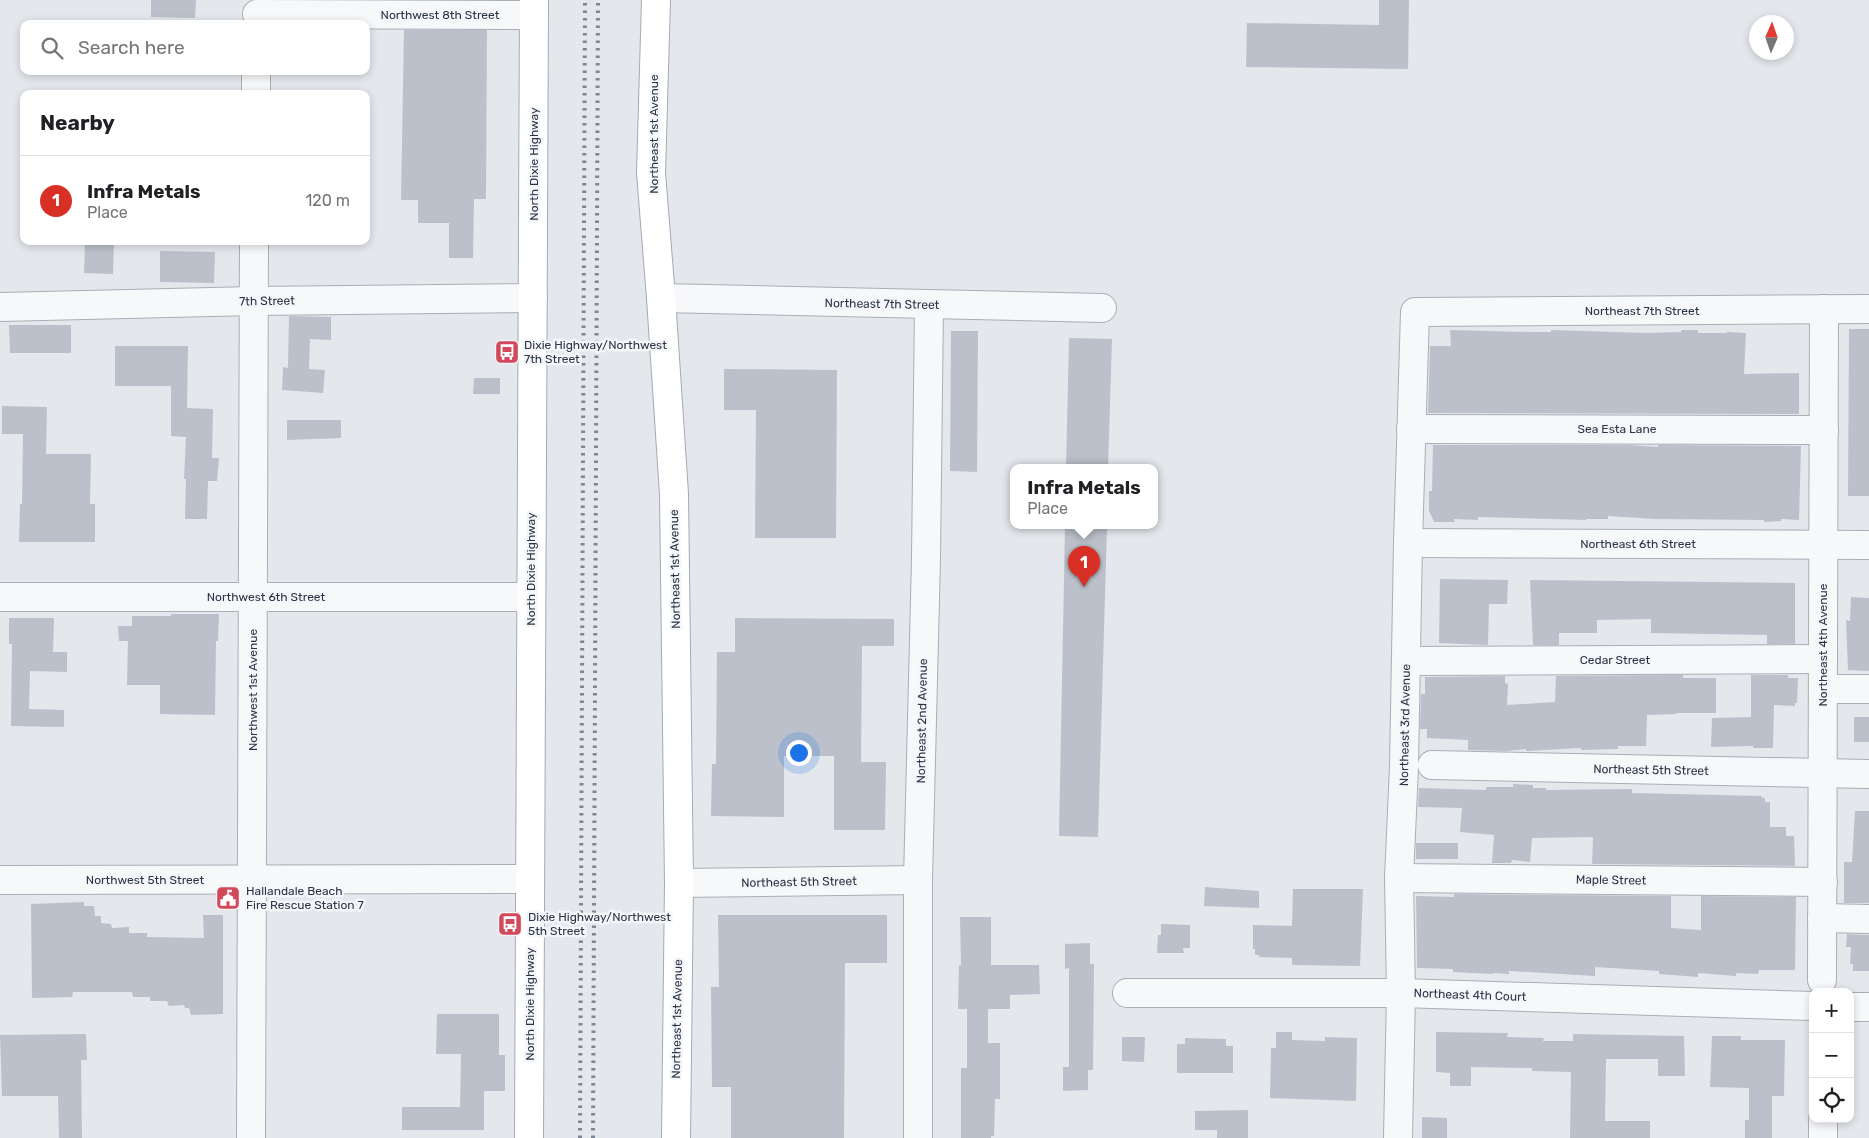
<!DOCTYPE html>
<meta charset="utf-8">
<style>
:root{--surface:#fff;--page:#f2f2f2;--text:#202124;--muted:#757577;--line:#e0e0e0;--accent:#d93025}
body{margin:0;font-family:Rubik,sans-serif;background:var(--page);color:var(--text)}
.controls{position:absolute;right:15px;bottom:15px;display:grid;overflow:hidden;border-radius:10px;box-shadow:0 2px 8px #0003}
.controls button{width:45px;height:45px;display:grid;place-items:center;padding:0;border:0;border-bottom:1px solid var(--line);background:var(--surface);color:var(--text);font:25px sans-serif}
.compass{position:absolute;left:1749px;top:15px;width:45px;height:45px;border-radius:50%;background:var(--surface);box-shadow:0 2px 8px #0003;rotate:2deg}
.you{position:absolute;left:798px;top:752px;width:18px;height:18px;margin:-12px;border:4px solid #fff;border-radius:50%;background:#1a73e8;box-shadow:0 0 0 8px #1a73e833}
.badge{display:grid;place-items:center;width:32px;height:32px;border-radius:50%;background:var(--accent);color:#fff;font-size:16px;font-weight:700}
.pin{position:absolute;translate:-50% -41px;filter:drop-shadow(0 1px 2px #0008)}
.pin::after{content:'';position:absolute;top:26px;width:18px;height:15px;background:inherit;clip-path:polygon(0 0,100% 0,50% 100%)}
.popup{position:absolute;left:1010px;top:464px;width:148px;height:65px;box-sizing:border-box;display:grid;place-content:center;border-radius:10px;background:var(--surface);filter:drop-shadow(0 1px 4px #0005);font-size:16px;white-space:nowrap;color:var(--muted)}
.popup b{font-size:19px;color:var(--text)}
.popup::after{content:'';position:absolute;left:50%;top:100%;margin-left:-10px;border:10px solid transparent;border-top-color:var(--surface)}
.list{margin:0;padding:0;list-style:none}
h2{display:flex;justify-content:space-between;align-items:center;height:65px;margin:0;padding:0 20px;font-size:21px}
h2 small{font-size:16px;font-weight:400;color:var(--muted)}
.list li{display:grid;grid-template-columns:32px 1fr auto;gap:15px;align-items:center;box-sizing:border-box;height:90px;padding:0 20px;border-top:1px solid var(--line)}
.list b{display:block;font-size:19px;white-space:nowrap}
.list p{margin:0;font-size:16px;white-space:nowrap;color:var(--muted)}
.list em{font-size:16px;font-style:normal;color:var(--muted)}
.icon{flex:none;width:28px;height:28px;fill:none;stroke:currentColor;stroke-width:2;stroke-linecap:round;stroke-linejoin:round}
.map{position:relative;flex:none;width:1869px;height:1138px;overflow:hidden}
.search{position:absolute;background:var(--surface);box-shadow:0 2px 8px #0003;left:20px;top:20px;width:350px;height:55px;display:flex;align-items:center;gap:12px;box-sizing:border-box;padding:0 18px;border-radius:10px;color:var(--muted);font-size:19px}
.panel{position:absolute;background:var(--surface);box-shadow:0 2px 8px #0003;left:20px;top:90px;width:350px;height:155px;border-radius:10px}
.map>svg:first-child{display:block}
.building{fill:#bbc0ca}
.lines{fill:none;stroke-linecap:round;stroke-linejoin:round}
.minor-casing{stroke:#a9aeb7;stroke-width:30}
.major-casing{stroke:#a3abb8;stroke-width:30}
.minor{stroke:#f7f8fa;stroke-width:28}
.major{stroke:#fff;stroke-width:28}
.rail{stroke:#7d8696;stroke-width:4;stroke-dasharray:2.5 5;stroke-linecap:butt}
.labels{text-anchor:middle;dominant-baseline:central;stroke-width:5;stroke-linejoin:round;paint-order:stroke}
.street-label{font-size:12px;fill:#2b3445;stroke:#f4f6f9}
.poi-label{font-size:12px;fill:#2b3445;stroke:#f4f6f9;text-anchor:start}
</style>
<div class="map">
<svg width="1869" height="1138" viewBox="0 0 1869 1138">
<rect width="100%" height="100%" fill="#e4e7ec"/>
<!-- building -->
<g class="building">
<path d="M 151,0 L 196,0 L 195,18 L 151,17 Z"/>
<path d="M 1379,0 L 1409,0 L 1408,69 L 1246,67 L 1247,23 L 1379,25 Z"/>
<path d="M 404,30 L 487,30 L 486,199 L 474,199 L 473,258 L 449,258 L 449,223 L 418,223 L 418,200 L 401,200 Z"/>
<path d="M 85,241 L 114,241 L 113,274 L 84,273 Z"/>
<path d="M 160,251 L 215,252 L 214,283 L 160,282 Z"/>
<path d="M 289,316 L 331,317 L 331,340 L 310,339 L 309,369 L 325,370 L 323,393 L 282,390 L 283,367 L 288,368 Z"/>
<path d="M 9,325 L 71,325 L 71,353 L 10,353 Z"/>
<path d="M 1849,329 L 1869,329 L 1869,496 L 1848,496 Z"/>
<path d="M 1450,330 L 1531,332 L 1551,332 L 1551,330 L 1646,333 L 1681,332 L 1681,330 L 1698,330 L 1698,333 L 1727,333 L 1727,332 L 1746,333 L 1744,374 L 1799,373 L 1799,414 L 1428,413 L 1430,346 L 1451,346 Z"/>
<path d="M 951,331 L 978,331 L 977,472 L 950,471 Z"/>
<path d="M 1069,338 L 1112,339 L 1108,468 L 1066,468 Z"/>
<path d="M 115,346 L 188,346 L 187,408 L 213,409 L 212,458 L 219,458 L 217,481 L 208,481 L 207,519 L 185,519 L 186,479 L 184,479 L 186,437 L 171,436 L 171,386 L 115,386 Z"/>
<path d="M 724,369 L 837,370 L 836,538 L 755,538 L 756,410 L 724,410 Z"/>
<path d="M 474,378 L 500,378 L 500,394 L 473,394 Z"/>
<path d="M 2,406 L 47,407 L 46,454 L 91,454 L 90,504 L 95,504 L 95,542 L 19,542 L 20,504 L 22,504 L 23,434 L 2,434 Z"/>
<path d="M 287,420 L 341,420 L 341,438 L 287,440 Z"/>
<path d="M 1433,445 L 1631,445 L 1658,447 L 1658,445 L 1801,446 L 1799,520 L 1781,519 L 1781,521 L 1764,522 L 1764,520 L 1655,519 L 1608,516 L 1608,519 L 1586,519 L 1586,520 L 1478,517 L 1478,520 L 1454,519 L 1455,522 L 1434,522 L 1429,511 L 1429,491 L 1432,491 Z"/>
<path d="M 1065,526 L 1107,526 L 1098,837 L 1059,836 Z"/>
<path d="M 1440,579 L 1508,580 L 1507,604 L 1489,604 L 1488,645 L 1439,643 Z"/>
<path d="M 1530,580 L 1795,583 L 1795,644 L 1767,644 L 1767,635 L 1651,633 L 1651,619 L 1597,620 L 1597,633 L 1559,633 L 1559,645 L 1533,645 Z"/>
<path d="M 1851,597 L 1869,598 L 1869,671 L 1848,670 L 1846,620 L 1850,621 Z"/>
<path d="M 171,614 L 219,614 L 218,641 L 216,641 L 215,715 L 160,714 L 160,685 L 127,685 L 128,641 L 119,641 L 118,626 L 132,626 L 132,616 L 171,616 Z"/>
<path d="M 9,618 L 54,618 L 53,652 L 67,652 L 67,672 L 30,671 L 29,709 L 64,710 L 64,727 L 11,726 L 12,644 L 9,644 Z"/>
<path d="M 735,618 L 894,619 L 894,646 L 862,646 L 861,762 L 886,762 L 885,830 L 834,830 L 834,756 L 784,756 L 784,817 L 711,816 L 712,764 L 716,764 L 717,652 L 735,652 Z"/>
<path d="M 1667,675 L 1683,675 L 1683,678 L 1716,678 L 1716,713 L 1676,713 L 1676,714 L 1647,715 L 1646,746 L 1618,746 L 1618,749 L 1581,750 L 1581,748 L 1526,751 L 1526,749 L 1507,751 L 1468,750 L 1468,740 L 1427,738 L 1427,729 L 1420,729 L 1421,694 L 1425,694 L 1425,677 L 1505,676 L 1505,683 L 1508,684 L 1507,705 L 1555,702 L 1556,676 Z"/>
<path d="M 1751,675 L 1788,675 L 1788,678 L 1798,678 L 1797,703 L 1795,703 L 1795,706 L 1774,705 L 1773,748 L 1753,748 L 1753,746 L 1711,747 L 1712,718 L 1751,717 Z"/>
<rect x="1854" y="717" width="15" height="25"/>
<path d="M 1513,784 L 1533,785 L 1533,788 L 1546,788 L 1546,790 L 1632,789 L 1632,793 L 1762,796 L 1762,798 L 1765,798 L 1765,802 L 1770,802 L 1770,827 L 1786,827 L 1786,836 L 1794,836 L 1795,866 L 1592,864 L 1593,837 L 1532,838 L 1530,862 L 1512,860 L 1511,863 L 1492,863 L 1494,835 L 1460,832 L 1462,808 L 1418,807 L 1419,788 L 1486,790 L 1486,787 L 1513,787 Z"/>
<path d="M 1855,811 L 1869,811 L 1869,903 L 1844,903 L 1844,862 L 1852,862 Z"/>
<rect x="1416" y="843" width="42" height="16"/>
<path d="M 1205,887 L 1259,891 L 1259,908 L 1204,906 Z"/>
<path d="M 1293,889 L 1363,889 L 1360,966 L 1292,965 L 1292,958 L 1259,957 L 1259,955 L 1255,955 L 1255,949 L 1253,949 L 1253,925 L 1292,926 Z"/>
<path d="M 1454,894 L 1671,896 L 1671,928 L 1701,930 L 1701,896 L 1796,897 L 1795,970 L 1759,970 L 1758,974 L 1736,973 L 1736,976 L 1698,973 L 1698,977 L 1659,974 L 1659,971 L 1595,967 L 1595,976 L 1509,971 L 1509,974 L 1493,973 L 1493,974 L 1453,972 L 1453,969 L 1417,968 L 1416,896 L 1454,897 Z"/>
<path d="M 84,902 L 84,906 L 94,906 L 95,916 L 101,916 L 101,923 L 111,924 L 112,928 L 129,927 L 129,933 L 147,933 L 147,937 L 204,938 L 203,915 L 223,915 L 223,1014 L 191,1015 L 189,1008 L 185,1008 L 184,1005 L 169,1006 L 167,1001 L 150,1001 L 150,997 L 133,997 L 132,992 L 73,992 L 72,997 L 32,998 L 31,904 Z"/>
<path d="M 718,915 L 887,915 L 887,963 L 845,963 L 844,1138 L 731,1138 L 731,1087 L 712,1087 L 711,987 L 719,987 Z"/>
<path d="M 960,917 L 991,917 L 991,965 L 1039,965 L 1040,994 L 1010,995 L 1010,1009 L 988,1009 L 988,1043 L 1000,1043 L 1000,1099 L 995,1099 L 994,1136 L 991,1136 L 991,1138 L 961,1138 L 961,1068 L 967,1068 L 967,1009 L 958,1009 L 959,965 L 961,965 Z"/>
<path d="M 1161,924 L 1190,925 L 1190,948 L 1183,948 L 1184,953 L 1157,953 L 1158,935 L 1161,935 Z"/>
<path d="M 1847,934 L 1869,935 L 1869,971 L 1853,971 L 1853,964 L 1850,964 L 1851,947 L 1846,947 Z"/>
<path d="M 1090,943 L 1090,964 L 1094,964 L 1093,1070 L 1088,1070 L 1088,1090 L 1063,1091 L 1063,1067 L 1069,1067 L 1069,968 L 1065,969 L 1065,944 Z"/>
<path d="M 437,1014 L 499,1014 L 499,1055 L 505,1055 L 505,1091 L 484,1091 L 484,1130 L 402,1130 L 402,1107 L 460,1107 L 461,1054 L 436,1054 Z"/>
<path d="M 1276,1032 L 1292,1032 L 1292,1040 L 1325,1041 L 1325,1037 L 1357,1038 L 1356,1101 L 1270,1098 L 1271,1048 L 1276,1048 Z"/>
<path d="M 1436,1032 L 1508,1033 L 1507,1037 L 1544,1038 L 1543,1041 L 1573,1041 L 1573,1034 L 1684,1036 L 1685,1076 L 1658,1076 L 1658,1059 L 1606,1059 L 1605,1121 L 1650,1121 L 1650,1138 L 1570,1138 L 1571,1072 L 1532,1071 L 1532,1068 L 1471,1067 L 1471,1086 L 1450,1086 L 1450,1073 L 1436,1072 Z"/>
<path d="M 86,1034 L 87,1060 L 81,1060 L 82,1138 L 59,1138 L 58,1096 L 2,1096 L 0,1035 Z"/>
<path d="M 1712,1036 L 1741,1036 L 1741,1040 L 1785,1040 L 1784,1096 L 1772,1096 L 1772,1138 L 1745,1138 L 1745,1120 L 1749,1120 L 1749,1088 L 1710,1087 Z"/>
<path d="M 1122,1037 L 1145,1037 L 1144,1062 L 1122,1061 Z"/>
<path d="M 1185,1038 L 1226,1039 L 1226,1046 L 1233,1046 L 1233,1073 L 1177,1073 L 1177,1044 L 1185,1044 Z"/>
<path d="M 1248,1110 L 1248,1138 L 1217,1138 L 1217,1130 L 1195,1130 L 1195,1111 Z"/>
<path d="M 1422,1117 L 1447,1118 L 1447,1138 L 1422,1138 Z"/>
</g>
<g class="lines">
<defs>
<g id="minor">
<path d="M 257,14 L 534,15"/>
<path d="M 256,94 L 256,71"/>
<path d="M 661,298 L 1102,308"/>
<path d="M 0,307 L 254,301 L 533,298"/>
<path d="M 1411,429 L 1824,430"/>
<path d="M 1408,543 L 1869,545"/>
<path d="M 0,597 L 531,597"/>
<path d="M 1406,661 L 1823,659"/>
<path d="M 1823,689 L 1869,689"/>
<path d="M 1432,765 L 1869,774"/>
<path d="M 1399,878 L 1823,882"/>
<path d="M 0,880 L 530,879"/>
<path d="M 679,883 L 918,880"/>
<path d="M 1822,918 L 1869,919"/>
<path d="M 1822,980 L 1824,309"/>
<path d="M 1127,993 L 1401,993 L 1813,1006"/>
<path d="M 1850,1007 L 1869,1007"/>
<path d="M 251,1138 L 254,241"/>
<path d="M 918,1138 L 918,880 L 926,559 L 929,305"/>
<path d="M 1398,1138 L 1401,993 L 1399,878 L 1404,767 L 1408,543 L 1415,312 L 1869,309"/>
<path d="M 1823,1138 L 1823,1119"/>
</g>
<g id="major">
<path d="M 656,0 L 651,173 L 661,298 L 674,494 L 679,883 L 676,1138"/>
<path d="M 529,1138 L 534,0"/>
</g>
</defs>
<!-- minor casing -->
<use href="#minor" class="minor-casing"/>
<!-- major casing -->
<use href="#major" class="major-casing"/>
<!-- minor -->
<use href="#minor" class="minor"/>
<!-- major -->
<use href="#major" class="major"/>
<!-- rail -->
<g class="rail">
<path d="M 580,1138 L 585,0"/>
<path d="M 593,1138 L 598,0"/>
</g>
</g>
<!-- icons -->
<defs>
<symbol id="bus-square" viewBox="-11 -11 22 22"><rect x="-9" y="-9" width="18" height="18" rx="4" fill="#d1495b" stroke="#f4f6f9"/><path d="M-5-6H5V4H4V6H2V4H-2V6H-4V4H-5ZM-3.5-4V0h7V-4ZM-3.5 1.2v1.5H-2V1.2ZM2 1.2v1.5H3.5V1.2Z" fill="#fff"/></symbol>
<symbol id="civic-square" viewBox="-11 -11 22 22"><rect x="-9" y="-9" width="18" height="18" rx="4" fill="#d1495b" stroke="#f4f6f9"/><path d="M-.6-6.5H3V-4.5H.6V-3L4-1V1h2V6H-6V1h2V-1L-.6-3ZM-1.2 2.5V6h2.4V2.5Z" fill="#fff"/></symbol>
</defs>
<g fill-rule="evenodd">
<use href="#bus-square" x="493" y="338" width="28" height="28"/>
<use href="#civic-square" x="214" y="884" width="28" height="28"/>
<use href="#bus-square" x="496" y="910" width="28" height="28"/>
</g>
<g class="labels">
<!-- street labels -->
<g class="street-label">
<text x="440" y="15">Northwest 8th Street</text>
<text transform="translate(654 134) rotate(-90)">Northeast 1st Avenue</text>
<text transform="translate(534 164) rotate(-90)">North Dixie Highway</text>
<text transform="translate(267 301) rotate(-1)">7th Street</text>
<text transform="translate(882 304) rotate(1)">Northeast 7th Street</text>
<text x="1642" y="311">Northeast 7th Street</text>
<text x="1617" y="429">Sea Esta Lane</text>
<text x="1638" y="544">Northeast 6th Street</text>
<text transform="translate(531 569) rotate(-90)">North Dixie Highway</text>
<text transform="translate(675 569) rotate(-91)">Northeast 1st Avenue</text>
<text x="266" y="597">Northwest 6th Street</text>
<text transform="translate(1823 645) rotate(-90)">Northeast 4th Avenue</text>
<text x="1615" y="660">Cedar Street</text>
<text transform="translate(253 690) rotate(-90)">Northwest 1st Avenue</text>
<text transform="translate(922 721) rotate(-89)">Northeast 2nd Avenue</text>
<text transform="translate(1405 725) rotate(-89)">Northeast 3rd Avenue</text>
<text transform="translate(1651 770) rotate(1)">Northeast 5th Street</text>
<text x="145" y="880">Northwest 5th Street</text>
<text transform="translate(1611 880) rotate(1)">Maple Street</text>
<text transform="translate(799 882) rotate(-1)">Northeast 5th Street</text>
<text transform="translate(1470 995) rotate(2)">Northeast 4th Court</text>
<text transform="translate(530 1004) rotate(-90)">North Dixie Highway</text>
<text transform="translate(677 1019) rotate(-89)">Northeast 1st Avenue</text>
</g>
<!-- poi labels -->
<g class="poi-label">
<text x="524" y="345">Dixie Highway/Northwest<tspan x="524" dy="14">7th Street</tspan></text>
<text x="246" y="891">Hallandale Beach<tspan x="246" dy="14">Fire Rescue Station 7</tspan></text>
<text x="528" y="917">Dixie Highway/Northwest<tspan x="528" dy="14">5th Street</tspan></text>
</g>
</g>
</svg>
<div class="controls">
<button>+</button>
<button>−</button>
<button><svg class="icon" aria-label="locate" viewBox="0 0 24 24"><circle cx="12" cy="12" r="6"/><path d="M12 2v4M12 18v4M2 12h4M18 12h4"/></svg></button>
</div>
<svg class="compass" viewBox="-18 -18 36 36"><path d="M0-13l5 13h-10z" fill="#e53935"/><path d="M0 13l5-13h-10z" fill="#757577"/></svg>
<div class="you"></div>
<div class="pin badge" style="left:1084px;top:587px">1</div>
<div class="popup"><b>Infra Metals</b>Place</div>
<div class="search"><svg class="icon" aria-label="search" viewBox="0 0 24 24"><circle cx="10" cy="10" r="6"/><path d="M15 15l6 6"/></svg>Search here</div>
<section class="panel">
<h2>Nearby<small></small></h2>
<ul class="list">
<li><span class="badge">1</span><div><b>Infra Metals</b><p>Place</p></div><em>120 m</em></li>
</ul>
</section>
</div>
